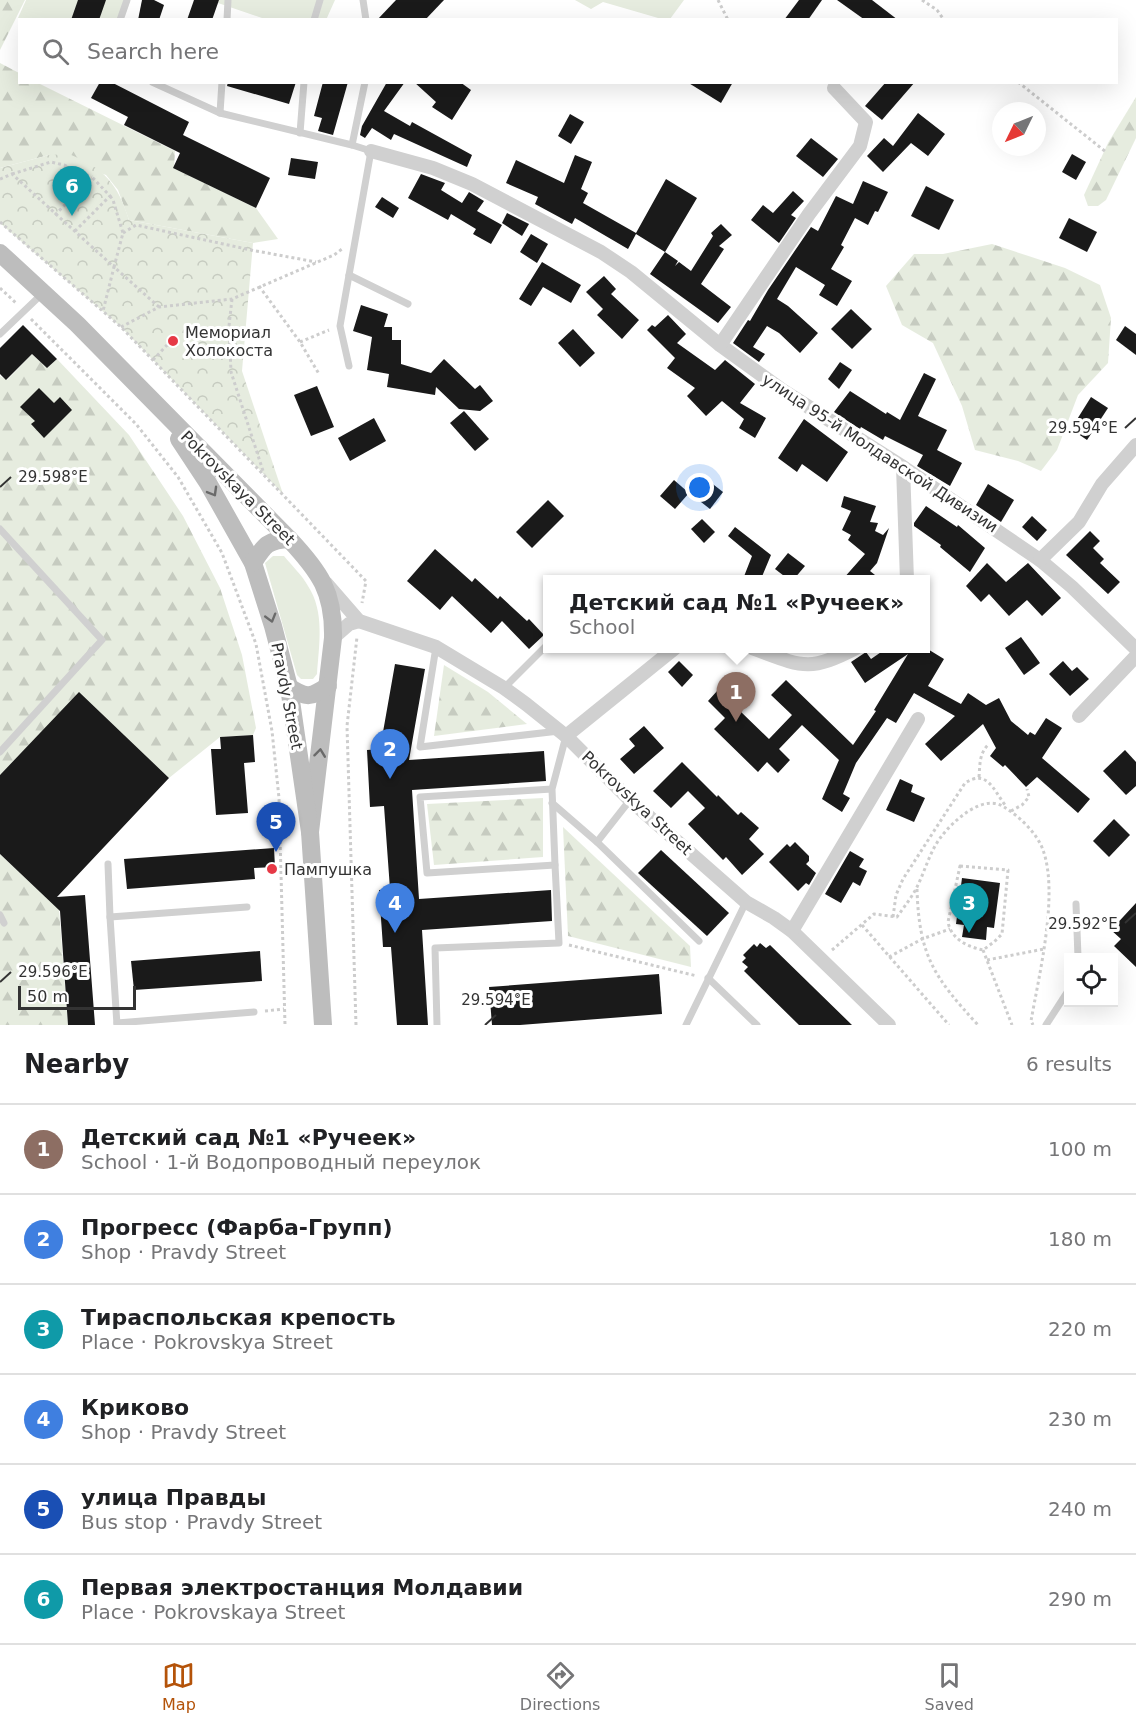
<!DOCTYPE html>
<html lang="en">
<head>
<meta charset="utf-8">
<style>
  :root { --surface:#fff; --page:#f2f2f2; --text:#202124; --muted:#757577; --line:#e0e0e0; --accent:#b45309 }
  body { margin:0; font-family:"DejaVu Sans",sans-serif; background:var(--page); color:var(--text) }
  .controls { position:absolute; right:18px; bottom:18px; display:grid; overflow:hidden; border-radius:0px; box-shadow:0 6px 24px #0002 }
  .controls button { width:54px; height:54px; display:grid; place-items:center; padding:0; border:0; border-bottom:2px solid var(--line); background:var(--surface); color:var(--text); font:30px sans-serif }
  .compass { position:absolute; left:992px; top:102px; width:54px; height:54px; border-radius:50%; background:var(--surface); box-shadow:0 6px 24px #0002; rotate:227deg }
  .scale { position:absolute; left:18px; bottom:15px; width:118px; box-sizing:border-box; padding-left:6px; border:3px solid #333; border-top:0; font-size:16px; line-height:21px; white-space:nowrap; color:#333; -webkit-text-stroke:4px #fff; paint-order:stroke }
  .you { position:absolute; left:700px; top:488px; width:21px; height:21px; margin:-15px; border:4px solid #fff; border-radius:50%; background:#1a73e8; box-shadow:0 0 0 9px #1a73e833 }
  .badge { display:grid; place-items:center; width:39px; height:39px; border-radius:50%; background:var(--accent); color:#fff; font-size:20px; font-weight:700 }
  .pin { position:absolute; translate:-50% -50px; filter:drop-shadow(0 2px 3px #0008) }
  .pin::after { content:''; position:absolute; top:32px; width:21px; height:18px; background:inherit; clip-path:polygon(0 0,100% 0,50% 100%) }
  .popup { position:absolute; left:543px; top:575px; width:387px; height:78px; box-sizing:border-box; display:grid; place-content:center; border-radius:0px; background:var(--surface); filter:drop-shadow(0 2px 4px #0005); font-size:20px; white-space:nowrap; color:var(--muted) }
  .popup b { font-size:22px; color:var(--text) }
  .popup::after { content:''; position:absolute; left:50%; top:100%; margin-left:-12px; border:12px solid transparent; border-top-color:var(--surface) }
  .list { margin:0; padding:0; list-style:none }
  h2 { display:flex; justify-content:space-between; align-items:center; height:78px; margin:0; padding:0 24px; font-size:26px }
  h2 small { font-size:20px; font-weight:400; color:var(--muted) }
  .list li { display:grid; grid-template-columns:39px 1fr auto; gap:18px; align-items:center; box-sizing:border-box; height:90px; padding:0 24px; border-top:2px solid var(--line) }
  .list b { display:block; font-size:22px; white-space:nowrap }
  .list p { margin:0; font-size:20px; white-space:nowrap; color:var(--muted) }
  .list em { font-size:20px; font-style:normal; color:var(--muted) }
  .icon { flex:none; width:33px; height:33px; fill:none; stroke:currentColor; stroke-width:2; stroke-linecap:round; stroke-linejoin:round }
  .map { position:relative; flex:none; width:1136px; height:1025px; overflow:hidden }
  .search { position:absolute; background:var(--surface); box-shadow:0 6px 24px #0002; left:18px; right:18px; top:18px; height:66px; display:flex; align-items:center; gap:15px; box-sizing:border-box; padding:0 21px; border-radius:0px; color:var(--muted); font-size:22px }
  .sheet { height:618px; background:var(--surface) }
  nav { display:flex; justify-content:space-around; align-items:center; box-sizing:border-box; height:84px; border-top:2px solid var(--line); background:var(--surface); font-size:16px; color:var(--muted) }
  nav a { display:grid; justify-items:center; gap:3px }
  nav .on { color:var(--accent) }
  .map>svg:first-child { display:block }
  .green { fill:#e6ecdf }
  .forest { fill:url(#forest-firs) }
  .park { fill:url(#park-crowns) }
  .building { fill:#1a1a1a }
  .lines { fill:none; stroke-linecap:round; stroke-linejoin:round }
  .path { stroke:#cdcdcd; stroke-width:3; stroke-dasharray:3 3; stroke-linecap:butt }
  .lane { stroke:#d0d0d0; stroke-width:7 }
  .street { stroke:#d0d0d0; stroke-width:14 }
  .secondary { stroke:#bdbdbd; stroke-width:18 }
  .oneway { stroke:#6a6a6a }
  .ticks { fill:none; stroke:#333; stroke-width:2 }
  .poi-dot { fill:#e63946; stroke:#fff; stroke-width:2 }
  .labels { text-anchor:middle; dominant-baseline:central; stroke-width:6; stroke-linejoin:round; paint-order:stroke }
  .poi-label { font-size:16px; fill:#333; stroke:#fff; text-anchor:start }
  .street-label { font-size:16px; fill:#333; stroke:#fff }
  .ticks-label { font-size:15px; text-anchor:middle; fill:#333; stroke:#fff; stroke-width:6; stroke-linejoin:round; paint-order:stroke }
</style>
</head>
<body>
<div class="map">
<svg width="1136" height="1025" viewBox="0 0 1136 1025">
  <defs>
    <pattern id="forest-firs" width="22" height="20" patternUnits="userSpaceOnUse" patternTransform="scale(1.5)"><rect width="22" height="20" fill="#e6ecdf"/><path d="M5 1l3.5 6h-7zM16 11l3.5 6h-7z" fill="#c6cbc0"/></pattern>
    <pattern id="park-crowns" width="20" height="18" patternUnits="userSpaceOnUse" patternTransform="scale(1.5)"><rect width="20" height="18" fill="#e6ecdf"/><path d="M2 6a3 3 0 1 1 6 0M12 15a3 3 0 1 1 6 0" fill="none" stroke="#c6cbc0"/></pattern>
  </defs>
  <rect width="100%" height="100%" fill="#fff"/>
  <g class="green">
    <path d="M26,0H127L120,19L22,20L18,18Z"/>
    <path d="M219,0H335L326,20L265,19L218,3Z"/>
    <path d="M575,0H684L670,19L665,20L603,2L591,9Z"/>
    <path d="M273,556H284C292,566 302,575 308,586C325,612 319,645 317,674L313,679H301L297,675L265,563Z"/>
  </g>
  <g class="forest">
    <path d="M0,0H25L0,50Z"/>
    <path d="M0,63L19,73L20,82L38,83L175,151L174,168L256,208L278,239L253,243L129,220L118,190L106,175L49,155L0,168Z"/>
    <path d="M1136,97V138L1106,200L1098,206H1088L1084,195L1108,143Z"/>
    <path d="M992,244L1065,268L1100,285L1111,318L1108,363L1078,395L1057,450L1041,471L1018,461L975,450L962,406L933,343L902,325L886,286L914,254H943Z"/>
    <path d="M32,354L47,368L57,359L129,435L183,516L220,588L242,655L256,728L253,735L220,737L169,778L79,693L0,775V376L7,380Z"/>
    <path d="M444,665L488,692L527,724L434,736Z"/>
    <path d="M543,798V857L434,865L427,804Z"/>
    <path d="M563,827L690,946L691,967L568,936Z"/>
    <path d="M0,854L51,902L58,897L68,1025H0Z"/>
  </g>
  <path class="park" d="M69,154C104,168 118,184 129,220L253,243L242,371L283,494L121,327L0,223V168L49,155Z"/>
  <g class="building">
    <path d="M78,0H106L99,20H71Z"/>
    <path d="M142,0H154L164,5L159,20H138Z"/>
    <path d="M194,0H219L212,20H187Z"/>
    <path d="M396,0H444L425,20H377Z"/>
    <path d="M799,0H822L808,20H784Z"/>
    <path d="M837,0H872L898,20H865Z"/>
    <path d="M100,82H111L189,122L183,135L270,178L256,208L173,168L180,153L124,125L128,117L91,98Z"/>
    <path d="M228,82H296L289,104L227,86Z"/>
    <path d="M323,82H348L333,135L318,131L322,118L314,116Z"/>
    <path d="M387,82H405L384,111L410,126L412,122L472,155L467,167L394,134L391,140L372,128L365,138L360,135L362,126Z"/>
    <path d="M414,82H460L471,90L452,120L432,107L436,102Z"/>
    <path d="M687,82H733L721,103Z"/>
    <path d="M886,82H915L882,120L865,106Z"/>
    <path d="M918,113L945,134L928,156L911,143L883,172L867,156L884,138L893,146Z"/>
    <path d="M570,114L584,122L571,144L558,136Z"/>
    <path d="M811,138L838,159L823,177L796,156Z"/>
    <path d="M1072,154L1086,162L1076,180L1062,172Z"/>
    <path d="M575,155L592,162L581,189L588,193L583,203L636,233L666,179L697,198L665,252L636,234L628,249L575,218L572,224L535,204L538,197L506,183L516,160L564,183Z"/>
    <path d="M291,158L318,162L315,179L288,175Z"/>
    <path d="M421,174L445,183L441,190L462,203L469,192L484,201L477,211L502,225L491,244L473,234L476,229L451,214L448,220L408,198Z"/>
    <path d="M863,181L888,192L878,212L875,211L868,225L855,218L841,245L844,247L831,269L852,281L837,306L819,295L825,285L796,267L777,299L788,306L818,333L800,353L779,333L767,326L753,347L765,354L759,362L733,343L748,320L750,321L768,290L811,227L818,231L836,196L853,204Z"/>
    <path d="M926,186L954,200L939,230L911,216Z"/>
    <path d="M793,191L804,201L791,215L796,218L779,243L751,220L763,205L773,213Z"/>
    <path d="M382,197L399,208L393,218L375,207Z"/>
    <path d="M507,213L529,224L522,236L502,223Z"/>
    <path d="M1069,218L1097,232L1087,252L1059,238Z"/>
    <path d="M721,224L732,235L719,246L724,249L701,284L731,307L718,323L650,274L665,252L678,261L675,266L679,262L691,271L713,236L711,233Z"/>
    <path d="M531,234L548,244L537,263L520,252Z"/>
    <path d="M542,262L581,285L571,303L543,287L531,306L519,299Z"/>
    <path d="M604,276L616,289L611,294L639,320L622,339L597,315L603,309L586,292Z"/>
    <path d="M361,305L388,314L384,327H392V340H401V364L431,373L444,359L475,389L480,385L493,401L480,411L459,409L436,387L435,395L387,387L389,374L367,370L372,337L353,331Z"/>
    <path d="M851,309L872,329L852,349L831,329Z"/>
    <path d="M668,315L686,334L677,343L715,370L725,360L755,384L740,403L766,418L755,438L739,428L744,419L722,401L706,416L687,396L695,388L667,368L675,358L647,330L652,325L655,327Z"/>
    <path d="M23,325L57,359L47,368L32,354L6,380L0,374V348Z"/>
    <path d="M1125,326L1136,334V355L1116,340Z"/>
    <path d="M573,329L595,353L580,367L558,343Z"/>
    <path d="M840,362L852,370L839,389L828,379Z"/>
    <path d="M924,373L936,379L918,416L947,430L937,450L962,463L950,486L917,466L923,455L885,436L883,440L861,427L860,429L834,412L850,391L886,414L887,412L900,420Z"/>
    <path d="M317,386L334,427L311,436L294,395Z"/>
    <path d="M39,388L54,403L60,397L72,410L44,438L31,424L35,421L20,407Z"/>
    <path d="M1091,397L1108,408L1087,440L1071,429Z"/>
    <path d="M464,411L489,439L475,451L450,423Z"/>
    <path d="M374,418L386,441L350,461L338,438Z"/>
    <path d="M804,419L848,452L827,482L802,464L797,472L778,458Z"/>
    <path d="M705,478L723,492L710,509L692,495Z"/>
    <path d="M674,480L689,493L675,509L660,496Z"/>
    <path d="M988,484L1014,500L1001,522L976,505Z"/>
    <path d="M844,496L876,506L870,522L878,523L875,531L883,535L889,528L877,563L870,571L880,579H843L865,554L848,540L851,535L842,530L851,511L841,507Z"/>
    <path d="M548,500L564,516L532,548L516,532Z"/>
    <path d="M926,506L957,527L958,525L985,548L970,572L940,547L941,545L914,526V523Z"/>
    <path d="M1032,516L1047,530L1037,541L1022,527Z"/>
    <path d="M702,519L715,532L704,543L691,529Z"/>
    <path d="M735,527L771,555L761,579H743L752,556L728,536Z"/>
    <path d="M1090,531L1100,541L1093,548L1104,559L1100,563L1120,582L1108,594L1066,555Z"/>
    <path d="M435,549L472,582L475,578L498,599L500,596L527,621L529,619L544,635L529,649L502,621L491,633L452,596L440,610L407,581Z"/>
    <path d="M788,553L805,566L794,579H788L775,569Z"/>
    <path d="M987,563L1006,582L1028,563L1061,598L1042,616L1027,600L1009,616L989,594L981,602L966,586Z"/>
    <path d="M1021,637L1040,663L1024,675L1005,648Z"/>
    <path d="M887,648H926L944,659L928,686L961,704L968,693L986,705L999,698L1011,721L1028,735L1030,732L1035,735L1046,718L1062,728L1042,758L1090,799L1078,813L1037,777L1026,787L1005,765L1003,767L990,756L996,748L983,724L941,761L925,744L955,716L914,693L896,723L887,718L856,763L843,794L850,798L842,812L822,799L839,760L802,725L779,749L790,760L778,773L767,762L758,772L714,729L725,718L708,701L718,690L729,701L743,687L753,696L740,711L769,739L792,715L771,695L786,680L853,745L876,711L874,710L908,654L865,683L851,662L866,652L871,659Z"/>
    <path d="M679,661L693,675L682,687L668,672Z"/>
    <path d="M1063,661L1072,671L1077,667L1089,679L1070,696L1049,674Z"/>
    <path d="M395,664L425,669L409,760L544,751L546,781L412,790L419,899L551,890L552,921L422,930L428,1025H397L391,947H383L379,890L390,889L384,806L370,807L367,750L380,749Z"/>
    <path d="M79,692L169,778L57,897L85,895L95,1025H68L60,911L0,854V775Z"/>
    <path d="M644,726L664,748L634,774L620,759L635,746L629,739Z"/>
    <path d="M253,735L255,762L244,763L248,813L216,815L211,749H221L220,737Z"/>
    <path d="M1125,750L1136,762V786L1126,795L1103,771Z"/>
    <path d="M682,762L717,797L718,795L738,815L741,812L759,828L749,839L764,854L742,875L726,857L723,860L688,824L705,808L688,791L671,808L653,791Z"/>
    <path d="M900,779L913,785L911,792L925,798L914,822L886,810Z"/>
    <path d="M1114,819L1130,835L1109,857L1093,841Z"/>
    <path d="M795,842L809,856V861L806,864L816,873L809,885L806,883L798,891L769,862L787,844L790,847Z"/>
    <path d="M274,848L275,867L254,868L255,879L127,889L124,859Z"/>
    <path d="M661,850L729,913L707,936L638,873Z"/>
    <path d="M850,851L864,859L859,867L867,871L860,886L853,882L841,903L825,894Z"/>
    <path d="M962,878L1000,883L994,928L987,927L986,940L962,937L964,925L956,924Z"/>
    <path d="M1136,903V967L1114,946L1121,939L1111,930Z"/>
    <path d="M760,943L766,948L770,945L852,1025H799L744,971L748,967L742,962L746,958L743,955L754,944L757,947Z"/>
    <path d="M260,951L262,981L134,990L131,961Z"/>
    <path d="M659,974L662,1014L520,1025H492L489,987Z"/>
  </g>
  <g class="lines">
    <g class="path">
      <path d="M718,0L728,20"/>
      <path d="M922,0L937,10L944,20"/>
      <path d="M1018,82L1106,152"/>
      <path d="M12,174L51,162L64,165L92,177"/>
      <path d="M0,179L12,174L114,267L103,311"/>
      <path d="M110,196L113,200L123,233L114,267L159,307"/>
      <path d="M55,215L92,177L110,196L74,232"/>
      <path d="M0,222L121,327L366,581L362,603"/>
      <path d="M123,233L136,225L251,250L316,262"/>
      <path d="M259,286L300,342L319,374"/>
      <path d="M0,288L16,303"/>
      <path d="M232,299L229,326L231,372L264,474"/>
      <path d="M31,319L136,424L178,477L222,553L256,644L272,731L279,798L285,1025"/>
      <path d="M121,327L159,307L232,299L334,255L342,249"/>
      <path d="M300,342L329,330"/>
      <path d="M153,360L167,345"/>
      <path d="M979,777C980,765 979,753 989,744"/>
      <path d="M1011,811L1022,805L1029,797L1027,789"/>
      <path d="M960,866L1008,870L1002,934L994,942L983,950C968,947 951,939 948,922Z"/>
      <path d="M917,889C919,956 934,977 978,1025"/>
      <path d="M893,917L896,895L903,879L965,783C987,769 993,789 1005,805"/>
      <path d="M862,925L949,1025"/>
      <path d="M569,945L697,976"/>
      <path d="M832,950L874,914L897,917C904,907 912,897 917,887C925,871 930,851 941,837C953,821 983,793 1004,807C1019,816 1037,833 1043,850C1059,894 1039,975 1031,1021L1033,1025"/>
      <path d="M983,950L1012,1025"/>
      <path d="M889,957L922,939L950,929"/>
      <path d="M987,960L1044,949"/>
      <path d="M265,1011L284,1009"/>
      <path d="M356,1025L347,726L357,637"/>
    </g>
    <g class="lane">
      <path d="M363,0L366,20"/>
      <path d="M120,20L127,0"/>
      <path d="M227,20L228,0"/>
      <path d="M314,20L320,0"/>
      <path d="M152,82L220,113L352,145"/>
      <path d="M220,113L222,82"/>
      <path d="M300,133L304,82"/>
      <path d="M349,275L408,304"/>
      <path d="M0,334L43,293"/>
      <path d="M349,366L340,326L371,151L352,145L365,82"/>
      <path d="M0,529L102,640L0,752"/>
      <path d="M436,647L420,747L559,731"/>
      <path d="M504,688L546,646"/>
      <path d="M552,789L420,797L427,873L555,865L552,789L566,736"/>
      <path d="M630,800L597,842L699,941"/>
      <path d="M552,803L597,842"/>
      <path d="M108,864L110,917"/>
      <path d="M1076,904L1078,957"/>
      <path d="M0,915L4,923"/>
      <path d="M708,978L757,1025"/>
      <path d="M117,1023L254,1012"/>
      <path d="M117,1025L110,917L247,907"/>
      <path d="M437,1025L435,948L559,943L555,865"/>
      <path d="M686,1025L746,902"/>
      <path d="M1046,1025L1068,991"/>
    </g>
    <g class="street">
      <path d="M371,151L433,168L472,184L601,252L631,272L720,345L782,390L903,467L1040,560L1072,587L1136,649"/>
      <path d="M720,345L809,214L860,146L866,122L834,88"/>
      <path d="M903,467L907,580"/>
      <path d="M1040,560L1079,522L1102,484L1136,445"/>
      <path d="M326,583L359,621L436,647L504,688L526,704L566,736L630,800L746,902L774,918L792,931L889,1025"/>
      <path d="M333,638L349,624L359,621"/>
      <path d="M752,648C801,666 808,673 856,648"/>
      <path d="M1079,716L1136,656"/>
      <path d="M566,736L675,648"/>
      <path d="M792,931L918,719"/>
    </g>
    <g class="secondary">
      <path d="M0,253L77,324L289,539C320,572 334,592 333,638L310,832"/>
      <path d="M179,439L208,483L253,563L273,626L289,687L310,832L323,1025"/>
      <path d="M253,563C264,546 267,540 289,539"/>
      <path d="M289,687C307,699 311,697 328,686"/>
    </g>
  </g>
  <defs><path id="oneway-chevron" d="M-2-3.5L2.5 0L-2 3.5" fill="none" stroke-width="1.6" stroke-linecap="round" stroke-linejoin="round" transform="scale(1.5)"/></defs>
  <g class="oneway">
    <use href="#oneway-chevron" transform="translate(213 492) rotate(60)"/>
    <use href="#oneway-chevron" transform="translate(271 618) rotate(74)"/>
    <use href="#oneway-chevron" transform="translate(320 753) rotate(-83)"/>
  </g>
  <path class="ticks" d="M1125,428L1136,418M0,487L11,477M1125,923L1136,913M0,982L11,972M485,1025L496,1015"/>
  <g class="poi-dot">
    <circle cx="173" cy="341" r="6"/>
    <circle cx="272" cy="869" r="6"/>
  </g>
  <g class="labels">
    <g class="poi-label">
      <text x="185" y="332">Мемориал<tspan x="185" dy="18">Холокоста</tspan></text>
      <text x="284" y="869">Пампушка</text>
    </g>
    <g class="street-label">
      <text transform="translate(880 453) rotate(33)">улица 95-й Молдавской Дивизии</text>
      <text transform="translate(238 488) rotate(45)">Pokrovskaya Street</text>
      <text transform="translate(287 696) rotate(79)">Pravdy Street</text>
      <text transform="translate(637 803) rotate(43)">Pokrovskya Street</text>
    </g>
  </g>
  <g class="ticks-label">
    <text x="1083" y="433">29.594°E</text>
    <text x="53" y="482">29.598°E</text>
    <text x="1083" y="929">29.592°E</text>
    <text x="53" y="977">29.596°E</text>
    <text x="496" y="1005">29.594°E</text>
  </g>
</svg>
<div class="controls">
<button><svg class="icon" aria-label="locate" viewBox="0 0 24 24"><circle cx="12" cy="12" r="6"/><path d="M12 2v4M12 18v4M2 12h4M18 12h4"/></svg></button>
</div>
<svg class="compass" viewBox="-18 -18 36 36"><path d="M0-13l5 13h-10z" fill="#e53935"/><path d="M0 13l5-13h-10z" fill="#757577"/></svg>
<div class="scale">50 m</div>
<div class="you"></div>
<div class="pin badge" style="left:736px;top:722px;background:#8d6e63">1</div>
<div class="popup"><b>Детский сад №1 «Ручеек»</b>School</div>
<div class="pin badge" style="left:390px;top:779px;background:#3f7fe0">2</div>
<div class="pin badge" style="left:969px;top:933px;background:#0f9aa8">3</div>
<div class="pin badge" style="left:395px;top:933px;background:#3f7fe0">4</div>
<div class="pin badge" style="left:276px;top:852px;background:#1a4fb4">5</div>
<div class="pin badge" style="left:72px;top:216px;background:#0f9aa8">6</div>
<div class="search"><svg class="icon" aria-label="search" viewBox="0 0 24 24"><circle cx="10" cy="10" r="6"/><path d="M15 15l6 6"/></svg>Search here</div>
</div>
<section class="sheet">
<h2>Nearby<small>6 results</small></h2>
<ul class="list">
<li><span class="badge" style="background:#8d6e63">1</span><div><b>Детский сад №1 «Ручеек»</b><p>School · 1-й Водопроводный переулок</p></div><em>100 m</em></li>
<li><span class="badge" style="background:#3f7fe0">2</span><div><b>Прогресс (Фарба-Групп)</b><p>Shop · Pravdy Street</p></div><em>180 m</em></li>
<li><span class="badge" style="background:#0f9aa8">3</span><div><b>Тираспольская крепость</b><p>Place · Pokrovskya Street</p></div><em>220 m</em></li>
<li><span class="badge" style="background:#3f7fe0">4</span><div><b>Криково</b><p>Shop · Pravdy Street</p></div><em>230 m</em></li>
<li><span class="badge" style="background:#1a4fb4">5</span><div><b>улица Правды</b><p>Bus stop · Pravdy Street</p></div><em>240 m</em></li>
<li><span class="badge" style="background:#0f9aa8">6</span><div><b>Первая электростанция Молдавии</b><p>Place · Pokrovskaya Street</p></div><em>290 m</em></li>
</ul>
</section>
<nav>
<a class="on"><svg class="icon" aria-label="map" viewBox="0 0 24 24"><path d="M3 6l6-2 6 2 6-2v14l-6 2-6-2-6 2zM9 4v14M15 6v14"/></svg>Map</a>
<a><svg class="icon" aria-label="directions" viewBox="0 0 24 24"><path d="M12 3l9 9-9 9-9-9zM9 14v-3h6M13 9l2 2-2 2"/></svg>Directions</a>
<a><svg class="icon" aria-label="saved" viewBox="0 0 24 24"><path d="M7 4h10v16l-5-4-5 4z"/></svg>Saved</a>
</nav>
</body>
</html>
